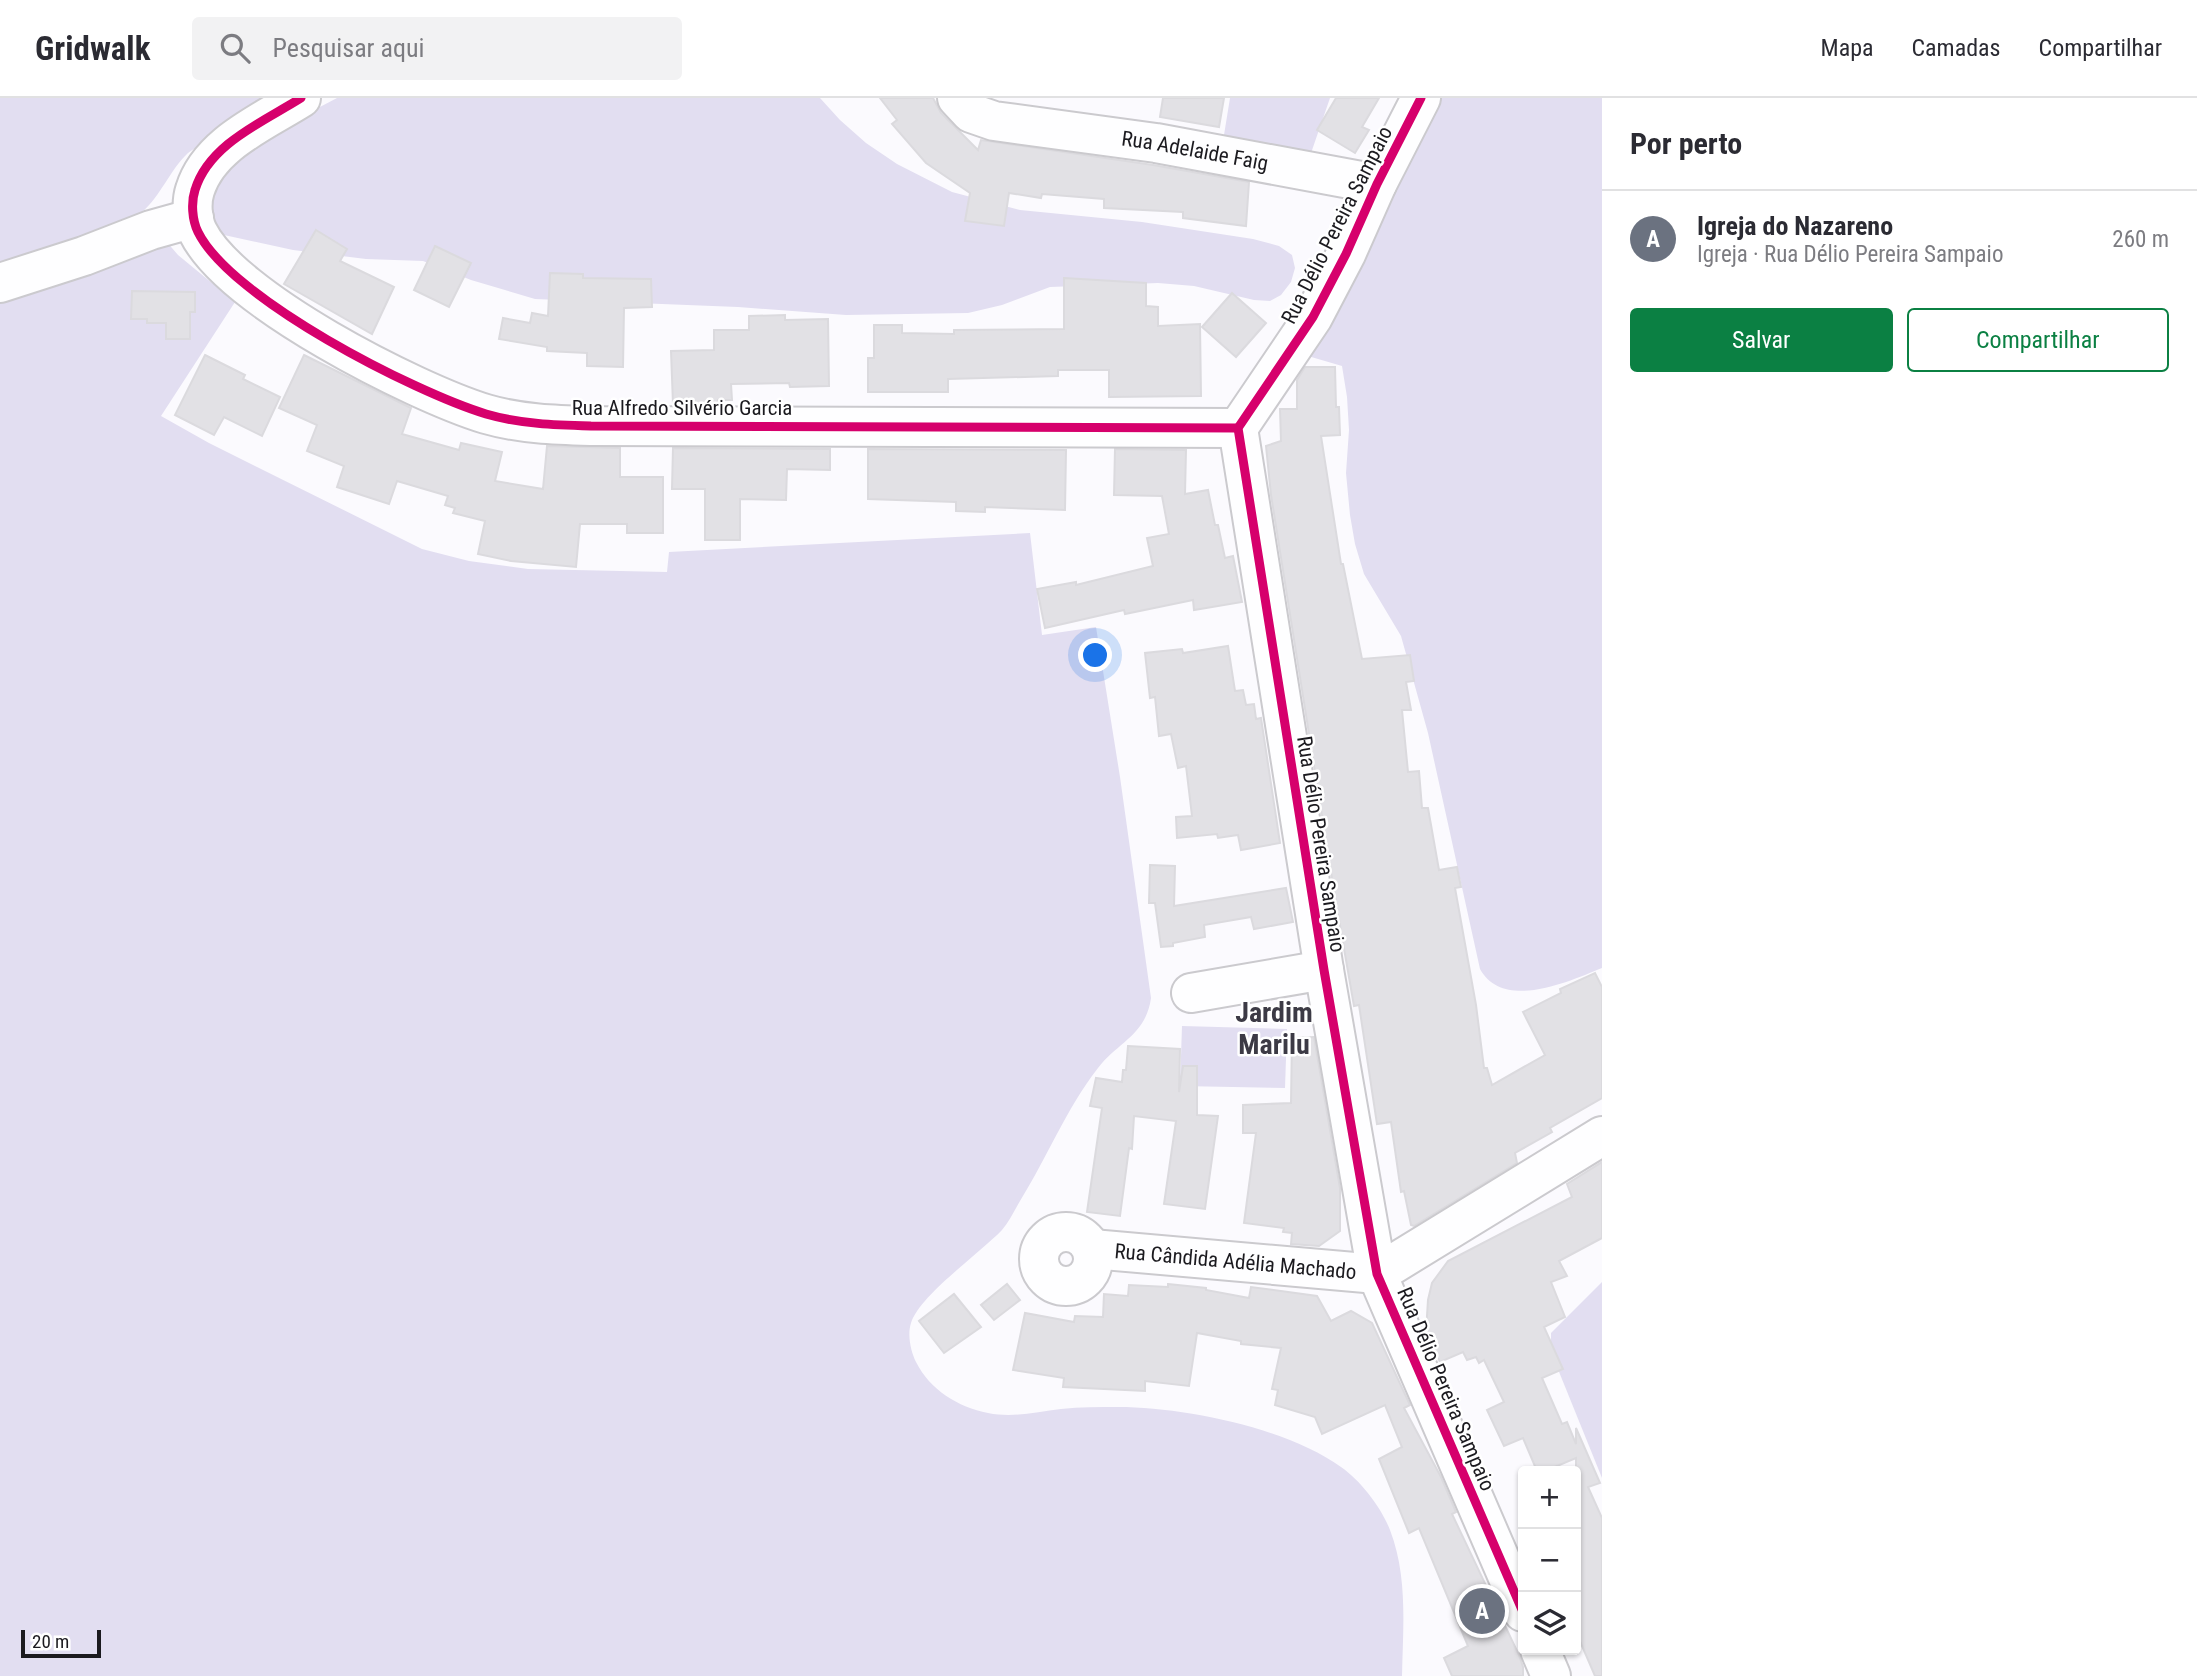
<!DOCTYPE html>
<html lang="pt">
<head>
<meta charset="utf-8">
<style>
  :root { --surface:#fff; --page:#f2f2f3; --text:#2b2b33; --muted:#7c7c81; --line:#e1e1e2; --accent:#0b8043 }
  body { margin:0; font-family:"Roboto Condensed",sans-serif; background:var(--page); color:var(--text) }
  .controls { position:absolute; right:21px; bottom:21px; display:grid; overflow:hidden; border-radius:7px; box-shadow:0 2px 5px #0004 }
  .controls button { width:63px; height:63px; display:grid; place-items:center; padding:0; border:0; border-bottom:2px solid var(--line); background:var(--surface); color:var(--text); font:35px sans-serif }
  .scale { position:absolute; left:21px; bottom:18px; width:80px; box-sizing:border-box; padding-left:7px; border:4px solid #1b1a1f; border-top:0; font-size:19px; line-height:24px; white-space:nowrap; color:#1b1a1f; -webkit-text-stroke:5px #fff; paint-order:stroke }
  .you { position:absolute; left:1096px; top:558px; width:24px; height:24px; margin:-18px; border:5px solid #fff; border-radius:50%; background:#1a73e8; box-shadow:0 0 0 10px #1a73e833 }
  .badge { display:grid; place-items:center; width:46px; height:46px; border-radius:50%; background:var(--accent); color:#fff; font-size:23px; font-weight:700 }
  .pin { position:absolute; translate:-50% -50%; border:4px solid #fff; box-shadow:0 2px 7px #0006 }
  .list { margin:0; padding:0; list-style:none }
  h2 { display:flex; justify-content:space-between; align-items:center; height:91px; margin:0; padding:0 28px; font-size:30px }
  h2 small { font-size:23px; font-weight:400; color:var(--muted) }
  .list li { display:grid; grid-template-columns:46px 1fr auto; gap:21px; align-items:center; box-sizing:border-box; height:98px; padding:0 28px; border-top:2px solid var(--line) }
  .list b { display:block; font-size:26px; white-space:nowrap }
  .list p { margin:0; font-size:23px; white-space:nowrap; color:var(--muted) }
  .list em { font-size:23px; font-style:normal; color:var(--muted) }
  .actions { display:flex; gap:14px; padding:21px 28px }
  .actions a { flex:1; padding:16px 0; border:2px solid var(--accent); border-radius:7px; text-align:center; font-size:24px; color:var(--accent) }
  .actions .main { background:var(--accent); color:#fff }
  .icon { flex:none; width:38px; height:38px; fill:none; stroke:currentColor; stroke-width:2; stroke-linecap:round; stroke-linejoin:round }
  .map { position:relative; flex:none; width:1602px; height:1578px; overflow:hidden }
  header { display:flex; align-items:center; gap:42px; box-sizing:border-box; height:98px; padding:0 35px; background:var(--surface); border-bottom:2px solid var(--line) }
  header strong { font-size:33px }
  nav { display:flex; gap:38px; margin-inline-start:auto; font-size:24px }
  .search { width:490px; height:63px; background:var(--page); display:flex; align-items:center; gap:18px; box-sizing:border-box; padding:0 24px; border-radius:7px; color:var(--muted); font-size:26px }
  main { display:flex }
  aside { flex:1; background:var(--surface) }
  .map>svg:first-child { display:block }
  .green { fill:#e2def1 }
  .building { fill:#e2e1e5; stroke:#dbdade; stroke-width:2 }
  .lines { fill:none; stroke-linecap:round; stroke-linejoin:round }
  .minor-casing { stroke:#cbcace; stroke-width:42 }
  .minor { stroke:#fefeff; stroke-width:38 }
  .cycleway-casing { stroke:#fff; stroke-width:13 }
  .cycleway { stroke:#d6006c; stroke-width:9 }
  .labels { text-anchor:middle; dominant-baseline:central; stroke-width:5; stroke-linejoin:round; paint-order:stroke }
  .street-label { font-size:21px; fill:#1b1a1f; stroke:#fff }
  .district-label { font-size:28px; font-weight:bold; fill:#3c3a45; stroke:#fff }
</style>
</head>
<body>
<header>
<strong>Gridwalk</strong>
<div class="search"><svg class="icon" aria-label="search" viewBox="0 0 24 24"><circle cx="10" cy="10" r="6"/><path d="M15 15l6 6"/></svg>Pesquisar aqui</div>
<nav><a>Mapa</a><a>Camadas</a><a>Compartilhar</a></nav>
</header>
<main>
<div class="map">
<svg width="1602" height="1578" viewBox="0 0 1602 1578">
  <rect width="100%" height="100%" fill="#fbfafe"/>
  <g class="green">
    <path d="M0,0H266L188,55C169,73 161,98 141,115L74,142L0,164Z"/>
    <path d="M337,0H820L840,22L866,45L897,66L952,94L1020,112L1142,124L1253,141L1279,148L1292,157L1295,170L1291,184L1281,197L1270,203L1254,202L1194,188L1158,185L1050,189L1002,207L968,215L846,217L738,209L535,201L471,182L423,163L366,161L293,152L224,137L215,128L211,116V101L224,70L299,20Z"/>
    <path d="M1230,0H1330L1310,58L1224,37Z"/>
    <path d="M1436,0H1602V870C1568,884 1503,913 1480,871L1428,635L1401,538L1364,476L1355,446L1350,417L1346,375L1349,332L1347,299L1342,268L1301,256Z"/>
    <path d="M160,136L178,157L235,204L161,318L209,345L422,451L469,463L528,471L667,474L669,454L1030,435L1042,537L1096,529L1120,679L1151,900C1146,937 1118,944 1098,970C1066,1011 1047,1060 1020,1103C1014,1113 1009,1124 1002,1132C979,1156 920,1197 911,1225C907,1237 911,1254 916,1264C930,1292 958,1309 988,1315C1013,1320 1036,1314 1061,1311C1080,1309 1099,1309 1118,1309C1184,1309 1287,1330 1341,1369C1361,1383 1381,1409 1390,1432C1408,1479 1403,1529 1402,1578H0V199Z"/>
    <path d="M1182,928L1287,931L1285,990L1180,988Z"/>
    <path d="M1602,1184V1380L1551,1254V1235Z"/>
  </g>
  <g class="building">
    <path d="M880,0H933L941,15L978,52L981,42L1153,67L1249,84L1246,128L1183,120V114L1104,110V101L1042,96L1041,100L1009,95L1004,128L965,123L970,95L926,65L892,26L897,22Z"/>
    <path d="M1163,0H1224L1219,29L1160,19Z"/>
    <path d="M1336,0H1379L1362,29L1369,32L1355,55L1317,32Z"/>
    <path d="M316,132L347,151L340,163L394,189L372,236L284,186Z"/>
    <path d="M435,148L471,165L449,209L414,192Z"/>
    <path d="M550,175L583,176V180L651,181L652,209L624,210L623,269L587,268V255L547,253V249L499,241L503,220L530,225L532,215L548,218Z"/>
    <path d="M1064,180L1146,185V208L1158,209V228L1200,226L1201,298L1109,299V272H1058V278L948,281V294H868V260H874V227H902V235L954,236V232L1064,231Z"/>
    <path d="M132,193L195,194V214H190V241H166V225H147V221H131Z"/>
    <path d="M1232,195L1266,225L1236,259L1202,229Z"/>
    <path d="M785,217V222L828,221L829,288L790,289L789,285L731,286L732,302H718V307L673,306L671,253L714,252V232H749V218Z"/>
    <path d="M205,257L245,277L243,281L280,299L262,338L224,319L214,337L175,317Z"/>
    <path d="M304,257L411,310L402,336L459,352L461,345L502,354L495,383L543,391L547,348L620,350V379H663V435H627V426H580L576,469L511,463L478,456L485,423L453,415L455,410L445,407L448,398L397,383L389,406L337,389L344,368L307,353L317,327L279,310Z"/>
    <path d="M1305,269H1335L1336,309H1339L1340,337L1321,338L1341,466H1343L1362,561L1410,557L1414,583L1406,584L1411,612H1402L1408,674L1419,673L1422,710H1428L1439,772L1457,769L1461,789L1455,790L1476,907L1484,970H1487L1492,987L1545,957L1523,914L1561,895L1560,891L1595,875L1602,889V1000L1550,1030L1552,1034L1515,1055L1517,1065L1414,1128L1411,1127L1404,1093L1401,1094L1391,1024L1377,1026L1359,907L1354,908L1334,793L1271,397L1266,348L1281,343L1280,311H1297V282Z"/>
    <path d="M673,350L830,351V372L787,371L786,402L740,401V442H705V391H672Z"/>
    <path d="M868,351L1066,352L1065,412L985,409V414L956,413V404L868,401Z"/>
    <path d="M1115,351L1186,352L1185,396L1208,392L1215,427H1218L1225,460L1233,458L1242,504L1194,512L1193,502L1125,516L1124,512L1045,530L1037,491L1076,484V487L1153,468L1147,440L1169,436L1162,398L1114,397Z"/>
    <path d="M1228,548L1235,593L1243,592L1246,607L1254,606L1256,621L1261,620L1280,745L1241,752L1238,737L1218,740L1217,736L1177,740L1176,719L1192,718L1186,668L1178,670L1171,636L1159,638L1155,599L1150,600L1145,555L1182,551L1183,555Z"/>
    <path d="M1150,767L1175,768L1174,808L1286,790L1293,824L1254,831L1251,819L1204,827L1205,839L1173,845V848L1161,849L1155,805H1149Z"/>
    <path d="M1314,939L1340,1090V1133L1319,1148L1291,1146L1292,1135L1283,1134L1284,1130L1244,1125L1256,1035H1243V1007L1291,1005L1292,940Z"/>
    <path d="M1128,948L1180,951L1179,994L1183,968H1197V1017L1218,1018L1205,1111L1164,1106L1176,1023L1134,1018L1132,1051L1129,1050L1120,1118L1087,1114L1102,1010L1090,1008L1096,980L1122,984L1123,972H1126Z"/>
    <path d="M1602,1064V1140L1559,1163L1567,1178L1551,1184L1565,1219L1544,1229L1563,1271L1542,1280L1562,1326L1567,1324L1576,1346V1330L1600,1385L1588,1389L1602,1420V1578H1595L1576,1534V1360L1545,1373H1537L1523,1340L1504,1348L1487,1312L1504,1304L1484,1262L1479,1265L1476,1259L1467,1262L1463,1254L1440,1264L1426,1234L1428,1202L1432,1185L1448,1163L1572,1099L1567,1086Z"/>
    <path d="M1007,1186L1020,1202L994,1222L981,1207Z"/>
    <path d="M1168,1186L1206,1190V1192L1249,1200L1251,1189L1317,1198L1331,1223L1351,1213L1372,1225L1410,1307L1404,1310L1441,1379L1456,1414L1452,1416L1519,1557L1523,1569V1578H1452L1444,1560L1468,1548L1419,1430L1409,1435L1379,1361L1402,1349L1385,1307L1322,1336L1315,1319L1275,1307L1278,1292L1272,1291L1281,1250L1241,1246V1243L1197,1235L1189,1288L1145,1283V1293L1063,1289L1064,1280L1013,1272L1025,1215L1074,1224L1075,1218L1103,1219L1104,1196L1128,1198L1129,1187L1168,1189Z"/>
    <path d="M954,1196L981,1229L944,1255L919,1223Z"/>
  </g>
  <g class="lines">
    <g class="minor-casing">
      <g id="minor">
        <path d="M301,0C263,24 209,46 195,92C191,104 192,122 198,134C231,201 414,294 486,316C520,326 556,327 591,328L1238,330"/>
        <path id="s1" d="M957,0L971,15L994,23L1156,45L1377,86"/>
        <path d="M1421,0L1377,86L1346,156L1313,219L1238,330L1324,872L1377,1176L1523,1514"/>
        <path d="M0,185L84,158L151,132L194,120"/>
        <path d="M1191,895L1324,872"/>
        <circle cx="1066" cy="1161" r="27"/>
        <path id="s2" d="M1092,1151L1377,1176"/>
        <path d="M1377,1176L1602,1038"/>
        <path d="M1540,1552L1551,1578"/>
      </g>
    </g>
    <use href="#minor" class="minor"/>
    <g class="cycleway-casing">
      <g id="cycleway">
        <path d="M301,0C263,24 209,46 195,92C191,104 192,122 198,134C231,201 414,294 486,316C520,326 556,327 591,328L1238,330"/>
        <path d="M1421,0L1377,86L1346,156L1313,219L1238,330L1324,872L1377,1176L1523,1514"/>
      </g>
    </g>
    <use href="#cycleway" class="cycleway"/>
  </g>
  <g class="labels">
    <g class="street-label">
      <text stroke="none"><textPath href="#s1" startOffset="248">Rua Adelaide Faig</textPath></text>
      <text transform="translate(1337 127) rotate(-63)">Rua Délio Pereira Sampaio</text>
      <text x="682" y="310">Rua Alfredo Silvério Garcia</text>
      <text transform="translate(1321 746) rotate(81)">Rua Délio Pereira Sampaio</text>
      <text stroke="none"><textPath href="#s2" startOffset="144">Rua Cândida Adélia Machado</textPath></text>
      <text transform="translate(1446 1291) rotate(67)">Rua Délio Pereira Sampaio</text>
    </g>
    <g class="district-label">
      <text x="1274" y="914">Jardim<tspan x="1274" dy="32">Marilu</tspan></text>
    </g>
  </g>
</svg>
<div class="controls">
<button>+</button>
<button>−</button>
<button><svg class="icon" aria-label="layers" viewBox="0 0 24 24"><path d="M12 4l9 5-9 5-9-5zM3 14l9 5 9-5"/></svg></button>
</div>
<div class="scale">20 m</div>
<div class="you"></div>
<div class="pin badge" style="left:1482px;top:1513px;background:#6b7280">A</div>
</div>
<aside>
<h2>Por perto<small></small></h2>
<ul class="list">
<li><span class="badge" style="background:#6b7280">A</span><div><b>Igreja do Nazareno</b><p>Igreja · Rua Délio Pereira Sampaio</p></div><em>260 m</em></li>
</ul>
<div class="actions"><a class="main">Salvar</a><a>Compartilhar</a></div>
</aside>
</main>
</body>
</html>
